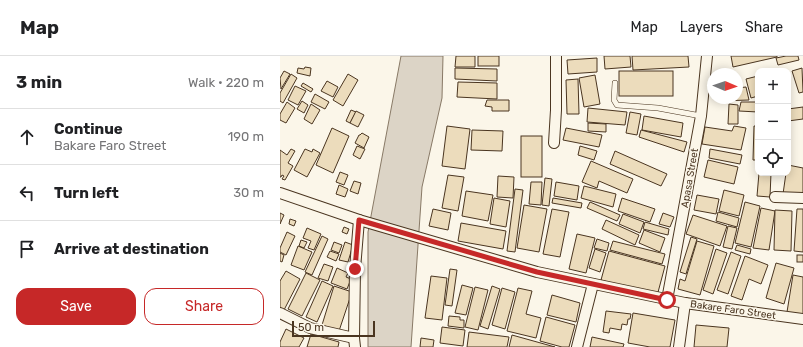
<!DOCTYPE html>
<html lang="en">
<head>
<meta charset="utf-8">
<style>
  :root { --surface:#fff; --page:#f2f2f2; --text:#202124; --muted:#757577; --line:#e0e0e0; --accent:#c62828 }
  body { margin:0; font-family:Rubik,sans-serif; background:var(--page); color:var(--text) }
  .controls { position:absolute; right:12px; top:12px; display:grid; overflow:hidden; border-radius:8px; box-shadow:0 2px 10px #0003 }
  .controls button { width:36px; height:36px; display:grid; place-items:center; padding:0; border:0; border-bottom:1px solid var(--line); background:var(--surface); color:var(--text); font:20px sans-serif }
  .compass { position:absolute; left:427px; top:12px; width:36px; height:36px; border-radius:50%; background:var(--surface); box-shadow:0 2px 10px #0003; rotate:92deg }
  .scale { position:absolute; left:12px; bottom:10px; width:83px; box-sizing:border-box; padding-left:4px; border:2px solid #4a3520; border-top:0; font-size:11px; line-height:14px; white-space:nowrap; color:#4a3520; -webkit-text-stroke:3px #fbf6e9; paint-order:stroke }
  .stop { position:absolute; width:12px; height:12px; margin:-9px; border:3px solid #c62828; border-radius:50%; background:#fff }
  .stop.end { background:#c62828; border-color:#fff; box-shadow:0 1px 4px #0008 }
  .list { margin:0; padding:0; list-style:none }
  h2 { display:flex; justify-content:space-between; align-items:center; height:52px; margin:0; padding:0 16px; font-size:17px }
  h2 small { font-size:13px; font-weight:400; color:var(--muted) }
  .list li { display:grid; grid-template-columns:26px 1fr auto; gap:12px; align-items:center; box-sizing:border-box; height:56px; padding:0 16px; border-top:1px solid var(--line) }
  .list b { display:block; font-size:15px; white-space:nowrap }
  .list p { margin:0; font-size:13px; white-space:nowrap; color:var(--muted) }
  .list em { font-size:13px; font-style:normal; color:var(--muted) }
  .actions { display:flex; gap:8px; padding:12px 16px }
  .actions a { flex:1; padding:9px 0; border:1px solid var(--accent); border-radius:12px; text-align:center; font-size:14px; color:var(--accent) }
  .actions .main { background:var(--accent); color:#fff }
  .icon { flex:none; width:22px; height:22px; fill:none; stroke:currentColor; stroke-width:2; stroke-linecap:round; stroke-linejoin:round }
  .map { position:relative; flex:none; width:523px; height:291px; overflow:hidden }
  header { display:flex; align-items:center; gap:24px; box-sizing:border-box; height:56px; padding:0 20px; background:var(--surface); border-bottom:1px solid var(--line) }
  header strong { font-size:19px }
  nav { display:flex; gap:22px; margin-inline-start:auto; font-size:14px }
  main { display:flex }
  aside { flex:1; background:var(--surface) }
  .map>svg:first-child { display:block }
  .water { fill:#dcd4c6; stroke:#887966 }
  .building { fill:#ecdcbc; stroke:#4a3520 }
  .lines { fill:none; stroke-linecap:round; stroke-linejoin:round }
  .lane-casing { stroke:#4a3520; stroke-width:6 }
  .street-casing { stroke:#4a3520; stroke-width:12 }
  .lane { stroke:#fbf6e9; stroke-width:5 }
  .street { stroke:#fbf6e9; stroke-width:10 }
  .route { stroke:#c62828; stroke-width:5 }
  .labels { text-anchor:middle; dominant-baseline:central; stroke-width:3; stroke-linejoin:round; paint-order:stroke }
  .street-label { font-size:10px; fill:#4a3520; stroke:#fbf6e9 }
</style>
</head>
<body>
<header>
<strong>Map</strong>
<nav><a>Map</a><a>Layers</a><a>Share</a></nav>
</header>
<main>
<aside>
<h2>3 min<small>Walk · 220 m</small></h2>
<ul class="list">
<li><svg class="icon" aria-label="ahead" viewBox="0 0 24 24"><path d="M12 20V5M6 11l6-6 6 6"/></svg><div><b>Continue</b><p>Bakare Faro Street</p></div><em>190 m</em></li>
<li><svg class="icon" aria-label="left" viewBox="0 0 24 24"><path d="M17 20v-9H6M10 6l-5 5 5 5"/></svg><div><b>Turn left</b></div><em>30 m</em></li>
<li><svg class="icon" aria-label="arrive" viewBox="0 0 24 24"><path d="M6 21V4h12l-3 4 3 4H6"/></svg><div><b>Arrive at destination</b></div></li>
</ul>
<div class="actions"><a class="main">Save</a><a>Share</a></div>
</aside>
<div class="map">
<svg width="523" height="291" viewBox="0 0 523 291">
  <rect width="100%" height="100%" fill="#fbf6e9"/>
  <path class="water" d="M121,0H163L162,42L142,131L131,291H88V176Z"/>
  <g class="building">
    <path d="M176,0H195V11H175Z"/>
    <rect x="198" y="0" width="21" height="10"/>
    <path d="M324,0H350L351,11L325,13Z"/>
    <path d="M352,0H408L409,11L353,14Z"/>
    <path d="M451,0H497V1L453,11Z"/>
    <path d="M506,0H518L519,4L498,9L496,2Z"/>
    <path d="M317,2V16L288,18L287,4Z"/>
    <path d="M25,11L31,12L30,20L17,17L18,12L24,13Z"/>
    <path d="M175,12L217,13V25L175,23Z"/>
    <path d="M522,12L523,36L519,37L512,15Z"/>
    <path d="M4,15L10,18L1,33L0,22Z"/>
    <rect x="339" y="15" width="54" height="25"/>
    <path d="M11,18L17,22L3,47L0,45V37Z"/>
    <path d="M68,18L78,24L63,50L53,44Z"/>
    <path d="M315,19L320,48L304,51L299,22Z"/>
    <path d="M478,20V40L471,42L466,23Z"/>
    <path d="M298,23L299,58H287L286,24Z"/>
    <path d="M47,25L58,31L53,41L41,35Z"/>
    <path d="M178,26L217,27V43L177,41Z"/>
    <path d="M23,27L33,33L31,36L21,30Z"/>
    <path d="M15,30L26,35L18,49L8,44Z"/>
    <path d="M466,31L469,44L438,45L437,42H457V32Z"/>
    <path d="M35,38L49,46L45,53L31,46Z"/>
    <path d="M207,44H229V55H212V51L205,50Z"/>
    <path d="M22,45L28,49L24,57L17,53Z"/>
    <path d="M7,46L15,52L6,67L0,64V58Z"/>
    <path d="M461,46H478V56L459,55Z"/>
    <path d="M31,48L40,54L32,68L24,63Z"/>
    <path d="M449,48L458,49V68H448Z"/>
    <path d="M523,51V63L508,65V53Z"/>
    <path d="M308,52L347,56L345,69L307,66Z"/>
    <path d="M71,54L76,56L70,67L66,65Z"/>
    <path d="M76,55L84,59L78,71L70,67Z"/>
    <path d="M350,56L361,58L357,79L346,77Z"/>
    <path d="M364,60L403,67L401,81L362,74Z"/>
    <path d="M308,67L326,68V76L308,75Z"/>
    <path d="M167,70L190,73L185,113L162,110Z"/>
    <path d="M454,70L466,72L461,94L422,88L425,71L452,75Z"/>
    <path d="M474,70H478V104H473Z"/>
    <path d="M52,72L69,80L53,117L36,109Z"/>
    <path d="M286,72L322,79L319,91L283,84Z"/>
    <path d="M192,74L223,75L222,95L191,94Z"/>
    <path d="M361,74L407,86L404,96L359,81Z"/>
    <path d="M82,77L89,81L84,92L75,87L79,79H80Z"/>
    <rect x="241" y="80" width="21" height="41"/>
    <path d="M77,90L85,93L80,103L73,99Z"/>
    <path d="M300,90L317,95L314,104L298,99Z"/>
    <path d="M11,93L15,95L8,107L13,110L5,124L2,123L4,120L2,119L1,121H0V94L7,99Z"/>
    <path d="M25,93L32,96L33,93L40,97L27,121L14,114Z"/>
    <path d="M430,93L462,99L460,108L429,102Z"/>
    <path d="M335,95L387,118L381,130L330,108Z"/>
    <path d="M428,104L458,111L454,128L424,121Z"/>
    <path d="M311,105L353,123L347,137L319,125L317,132L302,126Z"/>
    <path d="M508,109L523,112V141L503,138L506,117H508Z"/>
    <path d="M60,116L68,119L64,129L56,126Z"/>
    <path d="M479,117H491L490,141L477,140Z"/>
    <path d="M168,119L184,121L178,155L162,152Z"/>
    <path d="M218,120L234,121L233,142L217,141Z"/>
    <path d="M265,122L272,123L269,150L262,149Z"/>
    <path d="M74,125L81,127L78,138L70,135Z"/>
    <path d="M251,126H262L261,149L249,148Z"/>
    <path d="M276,126L299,130L297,144L274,140Z"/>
    <path d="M59,129L68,133L65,141L56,138Z"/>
    <path d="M304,130L336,138L333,151L301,142Z"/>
    <path d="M235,133L243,134L235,196L227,195Z"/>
    <path d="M444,134L464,139L459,160L439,155Z"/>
    <path d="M186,135L213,139L208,165L182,160Z"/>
    <path d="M417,139L439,143L436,158L414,154Z"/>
    <path d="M214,142L230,145L226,171L210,168Z"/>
    <path d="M273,142L302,147L301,152L272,147Z"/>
    <path d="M342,142L375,153L370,166L338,155Z"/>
    <path d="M310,146L340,159L337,165L307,152Z"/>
    <path d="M465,146L480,150L471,191L455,187Z"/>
    <path d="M244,149L267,153L259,196L237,192Z"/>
    <path d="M481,152L495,155L489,194L473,192Z"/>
    <path d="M153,153L171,157L168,174L149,170Z"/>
    <path d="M272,153L289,156L280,201L263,198Z"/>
    <path d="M517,153H523V196L514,195Z"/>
    <path d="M495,154L512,155L511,195L494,194Z"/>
    <path d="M438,156L459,162L457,171L436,165Z"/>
    <path d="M0,157L4,159L0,168Z"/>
    <path d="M383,157L394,161L390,171L379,168Z"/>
    <path d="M343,158L364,166L360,177L339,168Z"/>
    <path d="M413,159L447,170L440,190L406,178Z"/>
    <path d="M10,163L16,165L14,170L9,168Z"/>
    <path d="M326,164L359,179L355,189L322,173Z"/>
    <path d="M365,166L389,173L388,179L363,173Z"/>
    <path d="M181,167L226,175L223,193L178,185Z"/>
    <path d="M448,170L457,172L452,193L443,191Z"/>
    <path d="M64,171L69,173L67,178L62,176Z"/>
    <path d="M27,172L41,178L34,194L28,192L31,185L23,182Z"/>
    <path d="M364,174L385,182L380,196L359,187Z"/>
    <path d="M7,176L15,180L6,199L0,196V192Z"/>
    <path d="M297,178L315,182L306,217L289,213Z"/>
    <path d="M42,180L48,183L32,219L25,216Z"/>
    <path d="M411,181L417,183L406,218L400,216Z"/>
    <path d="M317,183L329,187L327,195L314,192Z"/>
    <path d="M21,184L27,186L24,192L19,190Z"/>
    <path d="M333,185L385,198L382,208L330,194Z"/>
    <path d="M417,185L434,190L420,239L398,233L400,223L405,225Z"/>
    <path d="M54,186L62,189L59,197L51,194Z"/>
    <path d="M65,186L73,189L68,206L59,204Z"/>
    <path d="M457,189L471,193L470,198L455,194Z"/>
    <path d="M18,190L32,196L24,214L11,209Z"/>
    <path d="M315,193L326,197L320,216L309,212Z"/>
    <path d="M436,193L447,197L433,238L423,234Z"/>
    <path d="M50,195L59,198L56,205L47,201Z"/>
    <path d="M329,195L385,210L377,240L321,224Z"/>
    <path d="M451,196L461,200L448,238L437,234Z"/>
    <path d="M0,197L4,199L2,206L0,205Z"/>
    <rect x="517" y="199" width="6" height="7"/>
    <path d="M465,200L488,209L481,228L469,223L462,244L451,240Z"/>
    <path d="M496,207L514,212L504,248L486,242Z"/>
    <path d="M44,208L53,211L48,225L38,222Z"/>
    <path d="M57,212L68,217L66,221L71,223L67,233L51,227Z"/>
    <path d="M170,213L177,214L172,250L165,249Z"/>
    <path d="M6,215L20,223L4,254L0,252V225Z"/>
    <path d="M26,217L40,224L22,260L8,253Z"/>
    <path d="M513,219L523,221V259L507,256Z"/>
    <path d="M151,220L167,222L162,264L145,262Z"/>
    <path d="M42,225L53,230L37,266L26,261Z"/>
    <path d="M182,229L193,232L186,259L175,257Z"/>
    <path d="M54,230L72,236L59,275L42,269Z"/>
    <path d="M212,230L220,233L208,273L200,270Z"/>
    <path d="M195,231L208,234L198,274L185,271Z"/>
    <path d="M222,232L235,236L225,273L212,269Z"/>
    <path d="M238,232L252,235L246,258L261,262L256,282L227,275Z"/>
    <path d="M272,239L300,247L296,266L267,259Z"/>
    <path d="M326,255L351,258L350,263H348L347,269L342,268L341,274L330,272L329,277L323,276Z"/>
    <path d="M353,257L395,264L390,291H370L348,287Z"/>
    <path d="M169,260L180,261V264H184V272L168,270Z"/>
    <path d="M266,261L295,269L289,291H282L260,285Z"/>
    <path d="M416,269L449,272L447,291H414Z"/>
    <path d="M162,271L185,274L183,290L160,287Z"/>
    <path d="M6,273L24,282L19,291H0V286Z"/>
    <path d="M189,276L229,281L227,291H187Z"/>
    <path d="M31,278L59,286L58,291H27Z"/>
    <path d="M232,279L275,291H229Z"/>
    <path d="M312,281L344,288L343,291H310Z"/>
    <path d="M141,282L154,284L153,291H140Z"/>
  </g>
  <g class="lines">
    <g class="lane-casing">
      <path id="lane" d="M335,27L334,44L337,49L378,52L421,60"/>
    </g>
    <g class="street-casing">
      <g id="street">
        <path d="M274,87L276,54V0"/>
        <path d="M0,137L79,164L257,216L405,247L523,263"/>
        <path d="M495,141L523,142"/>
        <path d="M387,244L421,60L427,0"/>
        <path d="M0,257L30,272L74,282"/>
        <path d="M75,291L74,282L75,213L79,164"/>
        <path d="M297,291L313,228"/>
        <path d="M399,291L405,247"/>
      </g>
    </g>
    <use href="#lane" class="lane"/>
    <use href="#street" class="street"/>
  </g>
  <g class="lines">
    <path class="route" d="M75,213L79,164L257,216L387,244"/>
  </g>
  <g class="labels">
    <g class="street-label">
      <text transform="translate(410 122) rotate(-80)">Apasa Street</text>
      <text transform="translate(453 254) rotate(8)">Bakare Faro Street</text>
    </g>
  </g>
</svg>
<div class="controls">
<button>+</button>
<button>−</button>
<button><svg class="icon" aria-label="locate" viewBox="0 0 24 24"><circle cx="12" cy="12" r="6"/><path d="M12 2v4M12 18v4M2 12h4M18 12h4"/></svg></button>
</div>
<svg class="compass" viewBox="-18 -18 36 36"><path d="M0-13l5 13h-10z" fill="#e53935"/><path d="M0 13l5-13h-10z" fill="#757577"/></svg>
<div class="scale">50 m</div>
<div class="stop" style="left:387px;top:244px"></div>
<div class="stop end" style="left:75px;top:213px"></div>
</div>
</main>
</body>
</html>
